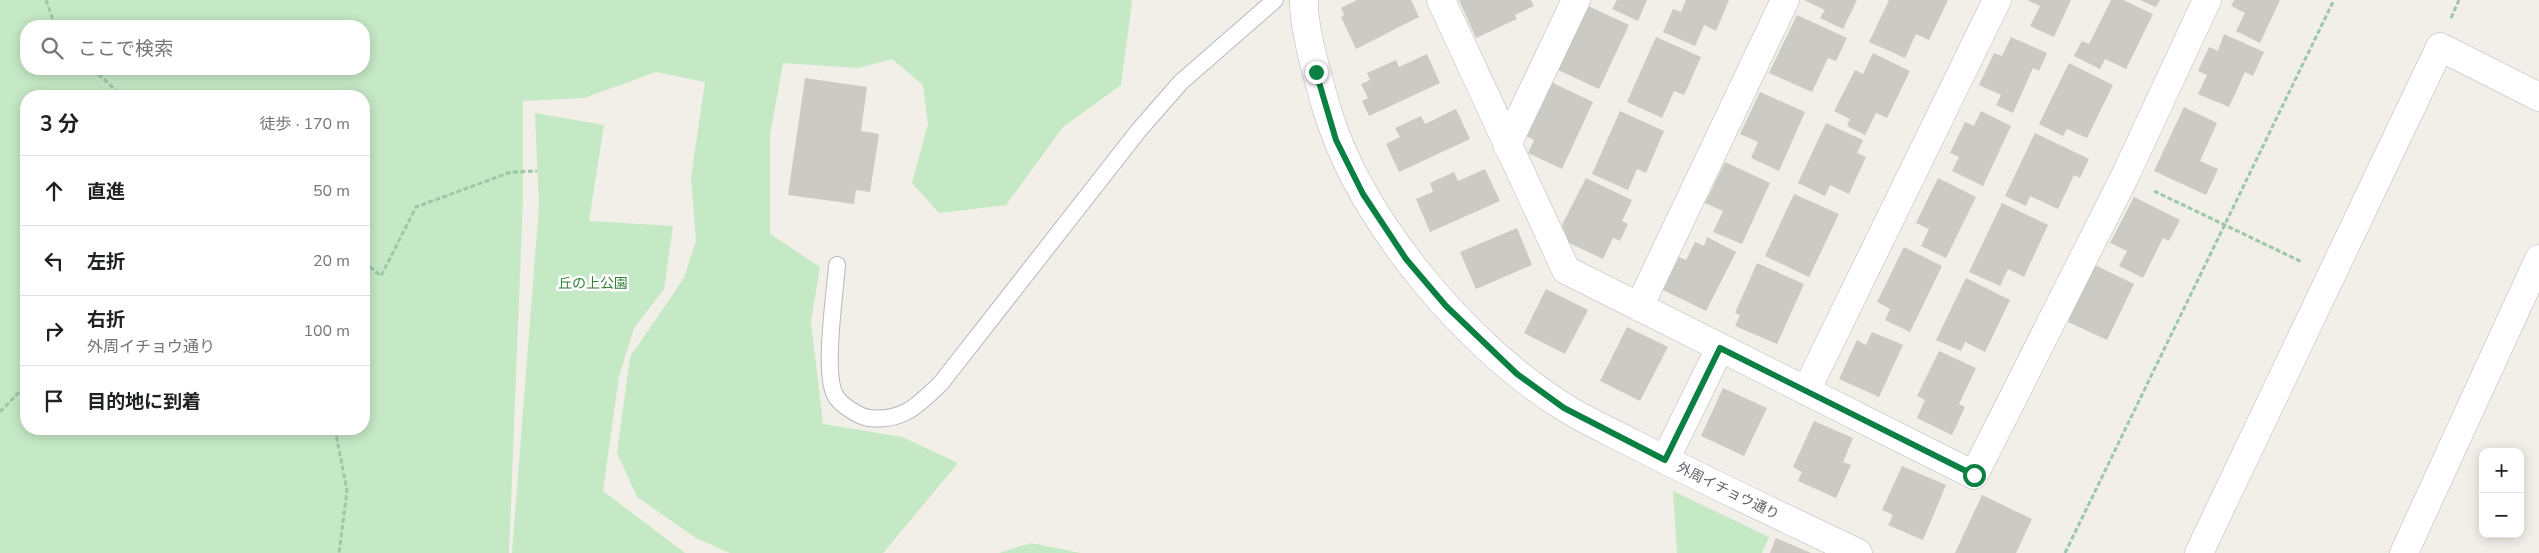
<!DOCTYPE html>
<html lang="ja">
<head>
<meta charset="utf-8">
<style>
  :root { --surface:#fff; --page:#f6f6f6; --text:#202124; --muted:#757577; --line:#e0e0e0 }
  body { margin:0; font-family:"Nunito Sans","Noto Sans JP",sans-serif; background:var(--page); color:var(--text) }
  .controls { position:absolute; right:15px; bottom:15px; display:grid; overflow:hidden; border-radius:10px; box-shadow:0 2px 12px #0003 }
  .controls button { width:45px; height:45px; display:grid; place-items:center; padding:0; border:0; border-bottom:1px solid var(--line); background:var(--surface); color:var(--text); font:25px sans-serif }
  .stop { position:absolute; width:15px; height:15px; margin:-11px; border:4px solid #0b8043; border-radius:50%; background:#fff }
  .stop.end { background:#0b8043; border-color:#fff; box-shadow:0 1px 5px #0008 }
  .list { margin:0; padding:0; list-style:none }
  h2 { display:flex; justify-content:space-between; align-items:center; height:65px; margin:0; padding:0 20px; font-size:21px }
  h2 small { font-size:16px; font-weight:400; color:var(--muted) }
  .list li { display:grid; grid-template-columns:32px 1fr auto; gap:15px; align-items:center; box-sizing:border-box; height:70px; padding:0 20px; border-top:1px solid var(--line) }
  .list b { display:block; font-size:19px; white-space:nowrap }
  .list p { margin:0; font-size:16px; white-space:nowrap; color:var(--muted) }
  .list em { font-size:16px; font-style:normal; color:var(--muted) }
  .icon { flex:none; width:28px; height:28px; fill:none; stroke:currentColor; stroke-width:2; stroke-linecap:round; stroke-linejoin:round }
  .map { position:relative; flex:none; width:2539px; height:553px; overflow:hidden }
  .search { position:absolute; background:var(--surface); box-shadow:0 2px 12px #0003; left:20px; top:20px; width:350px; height:55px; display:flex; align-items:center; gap:12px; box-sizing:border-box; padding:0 18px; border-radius:20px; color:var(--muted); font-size:19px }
  .panel { position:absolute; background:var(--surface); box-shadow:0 2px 12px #0003; left:20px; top:90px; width:350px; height:345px; border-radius:20px }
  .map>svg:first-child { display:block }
  .green { fill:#c5e8c5; fill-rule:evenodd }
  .building { fill:#cccac5 }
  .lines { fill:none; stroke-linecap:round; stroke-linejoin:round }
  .service-casing { stroke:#b5b8bc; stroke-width:18 }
  .minor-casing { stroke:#b5b8bc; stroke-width:29 }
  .tertiary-casing { stroke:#b5b8bc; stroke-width:29 }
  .path { stroke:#9cc7a9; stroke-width:3; stroke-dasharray:5 2.5; stroke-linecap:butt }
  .service { stroke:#fff; stroke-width:16 }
  .minor { stroke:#fff; stroke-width:28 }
  .tertiary { stroke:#fff; stroke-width:28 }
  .route { stroke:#0b8043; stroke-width:6 }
  .labels { text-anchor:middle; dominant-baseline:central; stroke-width:5; stroke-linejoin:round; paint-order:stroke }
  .park-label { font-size:14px; fill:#348238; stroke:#fff }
  .street-label { font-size:14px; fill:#5f6368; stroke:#fff }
</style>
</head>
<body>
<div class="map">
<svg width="2539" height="553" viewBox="0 0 2539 553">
  <rect width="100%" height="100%" fill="#f1efe8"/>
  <g class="green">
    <path d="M0,0H1132V2L1121,85L1063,127L1006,205L939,213L912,183L928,124L923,85L892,59L858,68L783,63L770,135V234L820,267L811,322L823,424L902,437L958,463L883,553H730L696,538L637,497L617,453L630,357L684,278L696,241L691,178L705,82L656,72L584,98L523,101V198L509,553H0ZM364,26V69H26V26ZM364,96V429H26V96Z"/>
    <path d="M535,113L604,125L589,221L673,226L664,289L634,328L619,376L603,491L685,553H512L539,206Z"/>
    <path d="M1673,491L1769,537L1762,553H1677Z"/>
    <path d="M1031,543L1081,553H999Z"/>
  </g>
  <g class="building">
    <path d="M1357,0H1411L1419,17L1356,49L1341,17L1344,15L1341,8Z"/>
    <path d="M1459,0H1531L1534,6L1515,15L1517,19L1476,38Z"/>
    <path d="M1617,0H1647L1638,21L1612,9Z"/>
    <path d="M1686,0H1729L1716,31L1704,25L1695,46L1663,32L1673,9L1681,12Z"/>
    <path d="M1804,0H1857L1843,29L1820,18L1825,10Z"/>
    <path d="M1889,0H1948L1929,40L1916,34L1905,58L1869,42Z"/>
    <path d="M2027,0H2071L2054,37L2030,26L2040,6Z"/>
    <path d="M2111,0H2123L2153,14L2126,69L2105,59L2100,69L2074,56L2082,41L2089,44Z"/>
    <path d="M2140,0H2160L2156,7Z"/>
    <path d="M2234,0H2280L2260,43L2236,31L2245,13L2231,6Z"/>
    <path d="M1586,5L1629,25L1599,89L1556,69Z"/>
    <path d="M1797,15L1847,38L1836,61L1828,58L1812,92L1769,73Z"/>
    <path d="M2224,34L2264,52L2253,76L2245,72L2229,107L2198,94L2207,75L2198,71L2209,47L2218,51Z"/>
    <path d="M1656,37L1701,57L1684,95L1674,91L1662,118L1627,102Z"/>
    <path d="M2011,37L2047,53L2039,71L2033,68L2013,113L1996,105L2001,95L1979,85L1994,53L2002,56Z"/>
    <path d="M1873,53L1910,71L1887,118L1876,113L1865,135L1847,126L1850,119L1834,111L1855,70L1863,74Z"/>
    <path d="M1427,54L1440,83L1369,116L1362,101L1368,98L1361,84L1370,80L1367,73L1396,60L1399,67Z"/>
    <path d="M2069,63L2113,85L2087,138L2067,129L2063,136L2039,124Z"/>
    <path d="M805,78L867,87L861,131L879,134L870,192L856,190L854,204L788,195Z"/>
    <path d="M1551,82L1593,102L1562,169L1528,153L1534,140L1526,136Z"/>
    <path d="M1760,92L1805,112L1779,171L1751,158L1758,142L1740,134Z"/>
    <path d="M2184,107L2217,123L2200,161L2218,169L2206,195L2154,171Z"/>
    <path d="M1456,109L1470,139L1399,172L1386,144L1400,137L1395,128L1421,116L1425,124Z"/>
    <path d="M1620,111L1664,131L1646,173L1637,169L1628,190L1592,174Z"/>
    <path d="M1981,111L2011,126L1983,186L1952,171L1959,157L1950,153L1965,122L1974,126Z"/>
    <path d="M1826,123L1863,140L1857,153L1866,157L1849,194L1830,185L1825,196L1798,183Z"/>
    <path d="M2035,133L2089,159L2080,178L2074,175L2058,209L2030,196L2026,206L2005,196Z"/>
    <path d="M1725,162L1770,183L1742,244L1713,232L1723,211L1705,203Z"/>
    <path d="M1485,169L1500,201L1430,232L1416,199L1433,192L1430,183L1454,172L1458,181Z"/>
    <path d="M1586,178L1632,200L1622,221L1628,224L1620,241L1613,238L1603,259L1569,243L1562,225Z"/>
    <path d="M1938,178L1976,197L1946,258L1921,246L1929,229L1916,223Z"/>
    <path d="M1794,194L1839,214L1809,277L1765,256Z"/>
    <path d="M2134,197L2180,220L2169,241L2163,238L2143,278L2119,266L2127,251L2110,243Z"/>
    <path d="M2002,203L2048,225L2024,277L2008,269L2000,286L1969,272Z"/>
    <path d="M1517,228L1532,265L1476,289L1460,252Z"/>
    <path d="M1707,237L1736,252L1706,311L1663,290L1679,257L1686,260L1695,242L1704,246Z"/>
    <path d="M1904,247L1942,266L1910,332L1885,320L1890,309L1877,302Z"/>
    <path d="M1757,263L1804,284L1777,344L1735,326L1740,315L1735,313Z"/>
    <path d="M2095,265L2134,284L2107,340L2068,322Z"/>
    <path d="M1966,278L2010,300L1985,352L1965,342L1961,351L1936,340Z"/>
    <path d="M1546,289L1588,310L1565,354L1524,333Z"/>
    <path d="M1627,327L1668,347L1640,401L1600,381Z"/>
    <path d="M1872,332L1903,345L1879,397L1839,379L1857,340L1866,345Z"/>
    <path d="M1939,351L1976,368L1959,404L1965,407L1952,435L1917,418L1925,400L1917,396Z"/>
    <path d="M1723,388L1767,408L1744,456L1701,436Z"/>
    <path d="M1814,421L1853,438L1843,462L1851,465L1836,498L1798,481L1802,472L1793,467Z"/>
    <path d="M1902,466L1946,485L1923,540L1888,525L1893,515L1882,510Z"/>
    <path d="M1982,495L2032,519L2016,553H1955Z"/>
    <path d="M1776,538L1811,553H1770Z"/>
  </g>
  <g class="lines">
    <g class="service-casing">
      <path id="service" d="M837,265C835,294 823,372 835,395C840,405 860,417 869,418C903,422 918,405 941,383L1139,130L1181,82L1275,0"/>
    </g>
    <g class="minor-casing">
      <g id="minor">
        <path d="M1441,0L1566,270L1974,475L2125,176L2207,0"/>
        <path d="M1507,145L1576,0"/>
        <path d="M1639,307L1785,0"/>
        <path d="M1806,391L1997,0"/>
        <path d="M1665,460L1720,348"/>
        <path d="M2199,553L2440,47L2539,97"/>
        <path d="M2404,553L2539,259"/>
      </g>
    </g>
    <g class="tertiary-casing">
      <path id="tertiary" d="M1304,0C1303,29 1319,81 1327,110C1361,221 1465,345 1564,407C1586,421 1611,432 1634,444C1707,482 1783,517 1858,553"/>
    </g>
    <g class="path">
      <path d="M46,0L55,26"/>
      <path d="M2451,18L2459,0"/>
      <path d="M93,69L122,96"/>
      <path d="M2154,191L2302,262"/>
      <path d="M364,262L381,276L416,207L511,172L537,171"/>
      <path d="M0,412L26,385"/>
      <path d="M335,429L347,491L339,553"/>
      <path d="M2065,553L2334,0"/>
    </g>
    <use href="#service" class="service"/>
    <use href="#minor" class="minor"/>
    <use href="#tertiary" class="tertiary"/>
  </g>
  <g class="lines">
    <path class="route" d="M1316,72L1336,140L1363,194L1406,259L1446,306L1517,374L1564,408L1665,460L1720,348L1974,475"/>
  </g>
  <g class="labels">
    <g class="park-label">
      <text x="593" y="283">丘の上公園</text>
    </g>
    <g class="street-label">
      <text transform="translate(1728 491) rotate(26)">外周イチョウ通り</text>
    </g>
  </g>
</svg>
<div class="controls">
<button>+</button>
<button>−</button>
</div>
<div class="stop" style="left:1974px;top:475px"></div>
<div class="stop end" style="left:1316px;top:72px"></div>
<div class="search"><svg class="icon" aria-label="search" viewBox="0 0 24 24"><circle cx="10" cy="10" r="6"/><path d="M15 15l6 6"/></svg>ここで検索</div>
<section class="panel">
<h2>3 分<small>徒歩 · 170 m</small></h2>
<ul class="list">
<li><svg class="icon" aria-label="ahead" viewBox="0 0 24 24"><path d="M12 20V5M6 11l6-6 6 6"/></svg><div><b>直進</b></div><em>50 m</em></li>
<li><svg class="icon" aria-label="left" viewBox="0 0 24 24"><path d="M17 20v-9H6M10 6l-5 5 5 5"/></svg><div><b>左折</b></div><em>20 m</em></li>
<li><svg class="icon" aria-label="right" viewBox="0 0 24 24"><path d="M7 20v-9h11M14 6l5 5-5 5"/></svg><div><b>右折</b><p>外周イチョウ通り</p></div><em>100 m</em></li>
<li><svg class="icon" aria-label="arrive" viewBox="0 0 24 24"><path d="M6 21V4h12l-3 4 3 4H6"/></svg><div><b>目的地に到着</b></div></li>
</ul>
</section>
</div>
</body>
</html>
